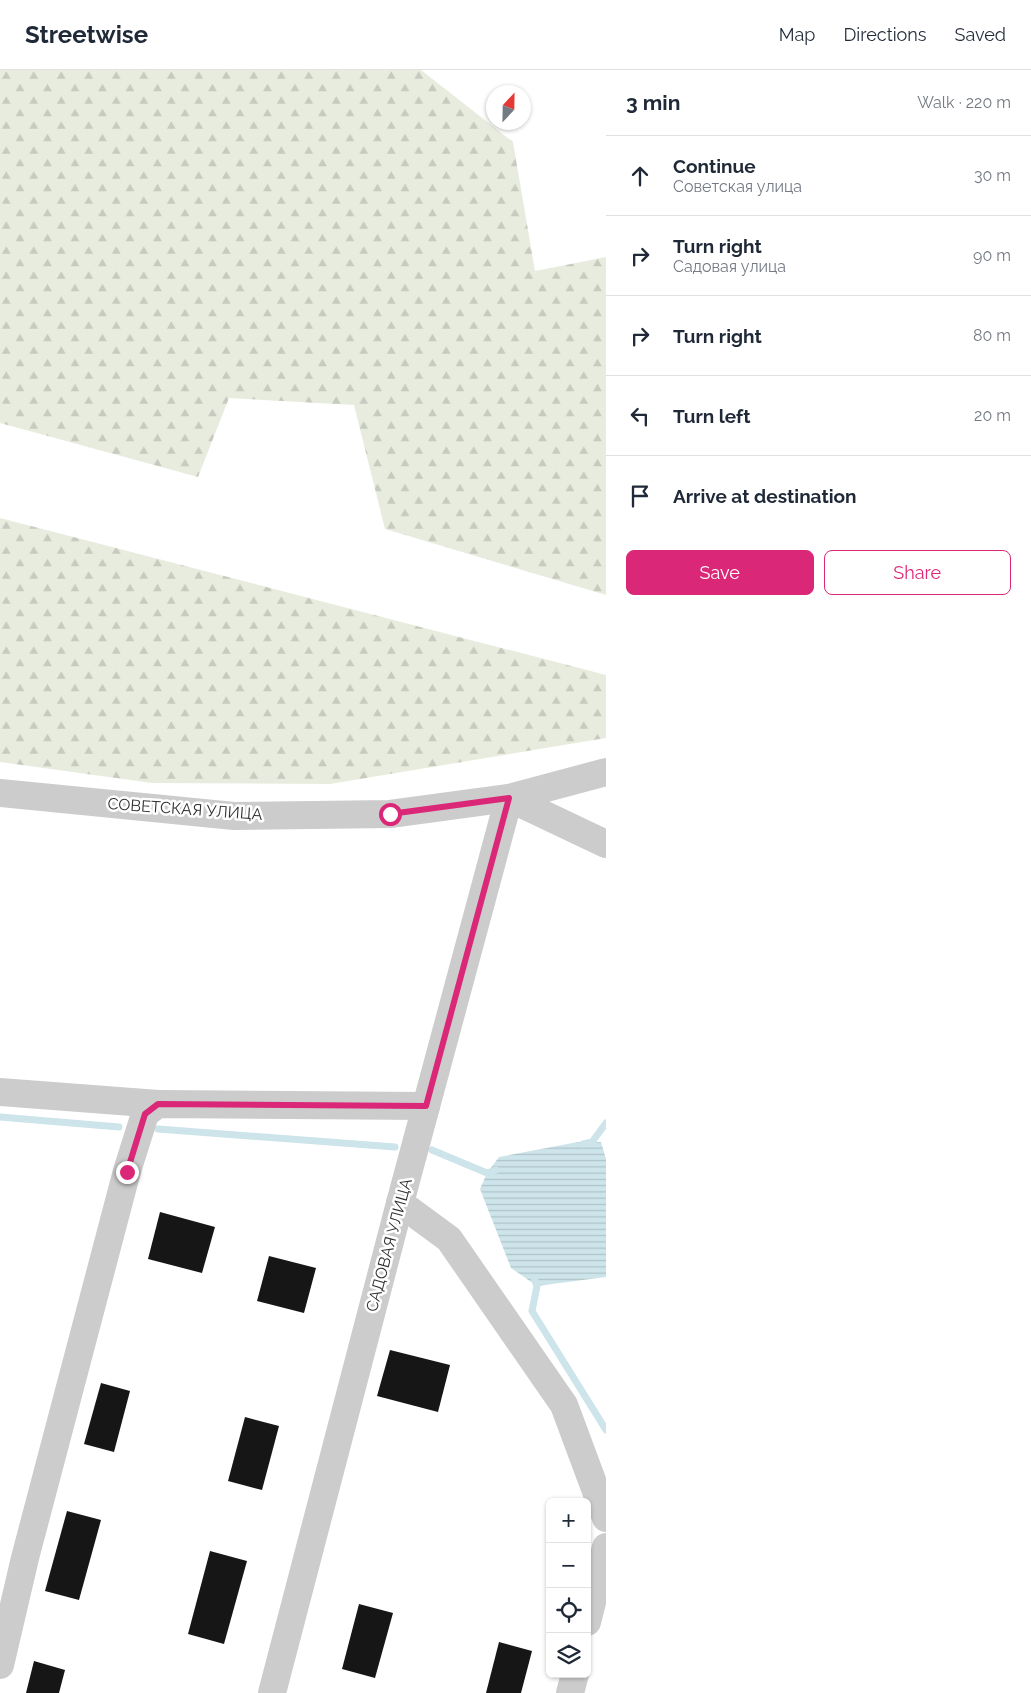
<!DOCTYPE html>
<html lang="en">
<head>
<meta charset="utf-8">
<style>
  :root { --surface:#fff; --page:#f6f6f7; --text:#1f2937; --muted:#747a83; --line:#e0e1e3; --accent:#db2777 }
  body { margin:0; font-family:Raleway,sans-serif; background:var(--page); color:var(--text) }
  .controls { position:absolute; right:15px; bottom:15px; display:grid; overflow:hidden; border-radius:8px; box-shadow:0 1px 4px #0004 }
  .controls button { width:45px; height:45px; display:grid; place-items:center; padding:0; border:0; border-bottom:1px solid var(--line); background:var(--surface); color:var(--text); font:25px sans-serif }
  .compass { position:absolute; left:486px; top:15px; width:45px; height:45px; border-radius:50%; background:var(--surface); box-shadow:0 1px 4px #0004; rotate:22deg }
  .stop { position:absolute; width:15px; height:15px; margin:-11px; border:4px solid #db2777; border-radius:50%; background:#fff }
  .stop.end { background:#db2777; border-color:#fff; box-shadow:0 1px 5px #0008 }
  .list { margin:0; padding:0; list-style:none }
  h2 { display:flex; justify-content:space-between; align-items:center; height:65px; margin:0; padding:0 20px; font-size:21px }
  h2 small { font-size:16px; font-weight:400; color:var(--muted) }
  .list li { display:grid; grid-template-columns:32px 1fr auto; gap:15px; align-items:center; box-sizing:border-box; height:80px; padding:0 20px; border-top:1px solid var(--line) }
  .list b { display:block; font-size:19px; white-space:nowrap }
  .list p { margin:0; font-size:16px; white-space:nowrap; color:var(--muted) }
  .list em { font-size:16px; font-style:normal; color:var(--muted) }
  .actions { display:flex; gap:10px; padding:15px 20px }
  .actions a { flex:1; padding:11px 0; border:1px solid var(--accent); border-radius:8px; text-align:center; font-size:18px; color:var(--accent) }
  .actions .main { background:var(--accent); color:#fff }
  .icon { flex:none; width:28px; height:28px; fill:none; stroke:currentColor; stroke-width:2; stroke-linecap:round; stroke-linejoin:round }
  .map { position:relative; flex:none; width:606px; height:1623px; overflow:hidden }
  header { display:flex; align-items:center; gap:30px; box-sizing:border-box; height:70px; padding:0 25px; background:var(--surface); border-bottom:1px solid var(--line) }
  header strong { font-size:24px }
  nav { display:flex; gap:28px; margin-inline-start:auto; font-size:18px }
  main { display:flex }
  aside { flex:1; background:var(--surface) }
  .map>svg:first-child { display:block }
  .forest { fill:url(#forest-firs) }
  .water { fill:url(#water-rules) }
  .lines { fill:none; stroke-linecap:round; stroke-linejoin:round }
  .stream { stroke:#cce4ea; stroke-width:7 }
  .building { fill:#161616 }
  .minor { stroke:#ccc; stroke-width:28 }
  .route { stroke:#db2777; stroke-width:6 }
  .labels { text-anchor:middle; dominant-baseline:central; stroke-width:5; stroke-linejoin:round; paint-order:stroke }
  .street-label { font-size:16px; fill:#2f2f2f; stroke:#fff }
</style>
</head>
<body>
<header>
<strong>Streetwise</strong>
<nav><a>Map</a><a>Directions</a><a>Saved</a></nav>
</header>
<main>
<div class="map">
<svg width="606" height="1623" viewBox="0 0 606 1623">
  <defs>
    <pattern id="forest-firs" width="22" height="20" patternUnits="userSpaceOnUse" patternTransform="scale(1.25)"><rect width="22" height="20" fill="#e8ecde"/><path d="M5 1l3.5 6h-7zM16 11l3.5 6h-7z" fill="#c7cbbf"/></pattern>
    <pattern id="water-rules" width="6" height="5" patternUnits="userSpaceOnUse" patternTransform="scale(1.25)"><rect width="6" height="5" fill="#cce4ea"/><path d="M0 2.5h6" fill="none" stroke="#b0c4c9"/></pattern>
  </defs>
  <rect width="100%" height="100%" fill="#fff"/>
  <g class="forest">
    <path d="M0,0H421L513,72L535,201L606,187V525L385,459L354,335L229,328L198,407L0,353Z"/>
    <path d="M0,448L606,605V668L330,714L152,713L0,692Z"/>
  </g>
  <path class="water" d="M578,1072H601L606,1089V1207L537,1216L511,1198L480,1119L487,1103L499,1087Z"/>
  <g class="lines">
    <g class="stream">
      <path d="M0,1047L119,1057"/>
      <path d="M158,1059L395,1077"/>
      <path d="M583,1074L592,1072L606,1053"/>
      <path d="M432,1080L487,1103L496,1100"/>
      <path d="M534,1208L537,1216L532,1241L606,1360"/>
    </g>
  </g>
  <g class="building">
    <path d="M160,1142L215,1157L202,1203L148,1189Z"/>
    <path d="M269,1186L316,1198L304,1243L257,1231Z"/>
    <path d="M390,1280L450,1295L438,1342L377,1326Z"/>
    <path d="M101,1313L130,1321L114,1382L84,1374Z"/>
    <path d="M245,1347L279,1356L262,1420L228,1411Z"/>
    <path d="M67,1441L101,1450L79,1530L45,1521Z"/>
    <path d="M210,1481L247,1491L224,1574L188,1564Z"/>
    <path d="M359,1534L393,1543L375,1608L342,1599Z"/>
    <path d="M499,1572L532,1581L521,1623H486Z"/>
    <path d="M34,1591L65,1600L59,1623H26Z"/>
  </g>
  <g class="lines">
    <g class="minor">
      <path d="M0,723L234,746L390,744L509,728L606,702"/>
      <path d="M0,1022L158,1034"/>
      <path d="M400,1133L449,1169L564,1335L606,1448"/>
      <path d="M587,1552L606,1477"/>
      <path d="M0,1595L25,1488L127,1101L145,1044L158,1034L426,1036"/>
      <path d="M272,1623L400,1133L509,728L606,774"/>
      <path d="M570,1623L575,1604"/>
    </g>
  </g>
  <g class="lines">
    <path class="route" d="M127,1102L145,1044L158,1034L426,1036L509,728L390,744"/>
  </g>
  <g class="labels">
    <g class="street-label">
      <text transform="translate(185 739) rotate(4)">СОВЕТСКАЯ УЛИЦА</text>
      <text transform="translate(389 1175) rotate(-75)">САДОВАЯ УЛИЦА</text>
    </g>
  </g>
</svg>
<div class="controls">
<button>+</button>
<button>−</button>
<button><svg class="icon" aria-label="locate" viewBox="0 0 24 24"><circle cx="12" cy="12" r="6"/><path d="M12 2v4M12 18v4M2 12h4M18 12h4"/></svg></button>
<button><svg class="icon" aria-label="layers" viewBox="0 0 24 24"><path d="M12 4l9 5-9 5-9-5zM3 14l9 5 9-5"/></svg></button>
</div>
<svg class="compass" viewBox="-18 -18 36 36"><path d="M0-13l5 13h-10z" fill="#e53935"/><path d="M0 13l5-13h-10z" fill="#747a83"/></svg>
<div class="stop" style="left:390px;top:744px"></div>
<div class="stop end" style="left:127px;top:1102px"></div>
</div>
<aside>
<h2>3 min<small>Walk · 220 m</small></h2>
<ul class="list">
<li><svg class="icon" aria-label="ahead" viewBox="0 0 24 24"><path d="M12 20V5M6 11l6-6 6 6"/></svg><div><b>Continue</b><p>Советская улица</p></div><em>30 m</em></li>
<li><svg class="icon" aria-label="right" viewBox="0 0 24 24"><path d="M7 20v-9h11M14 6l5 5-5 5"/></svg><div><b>Turn right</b><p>Садовая улица</p></div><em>90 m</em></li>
<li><svg class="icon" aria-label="right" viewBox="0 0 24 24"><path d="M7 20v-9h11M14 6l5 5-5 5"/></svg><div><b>Turn right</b></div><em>80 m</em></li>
<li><svg class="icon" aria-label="left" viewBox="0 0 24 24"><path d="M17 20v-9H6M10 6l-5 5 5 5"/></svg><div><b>Turn left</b></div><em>20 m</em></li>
<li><svg class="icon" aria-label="arrive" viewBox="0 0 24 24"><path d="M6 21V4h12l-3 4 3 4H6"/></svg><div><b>Arrive at destination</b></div></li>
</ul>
<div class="actions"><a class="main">Save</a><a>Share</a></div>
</aside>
</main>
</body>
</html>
